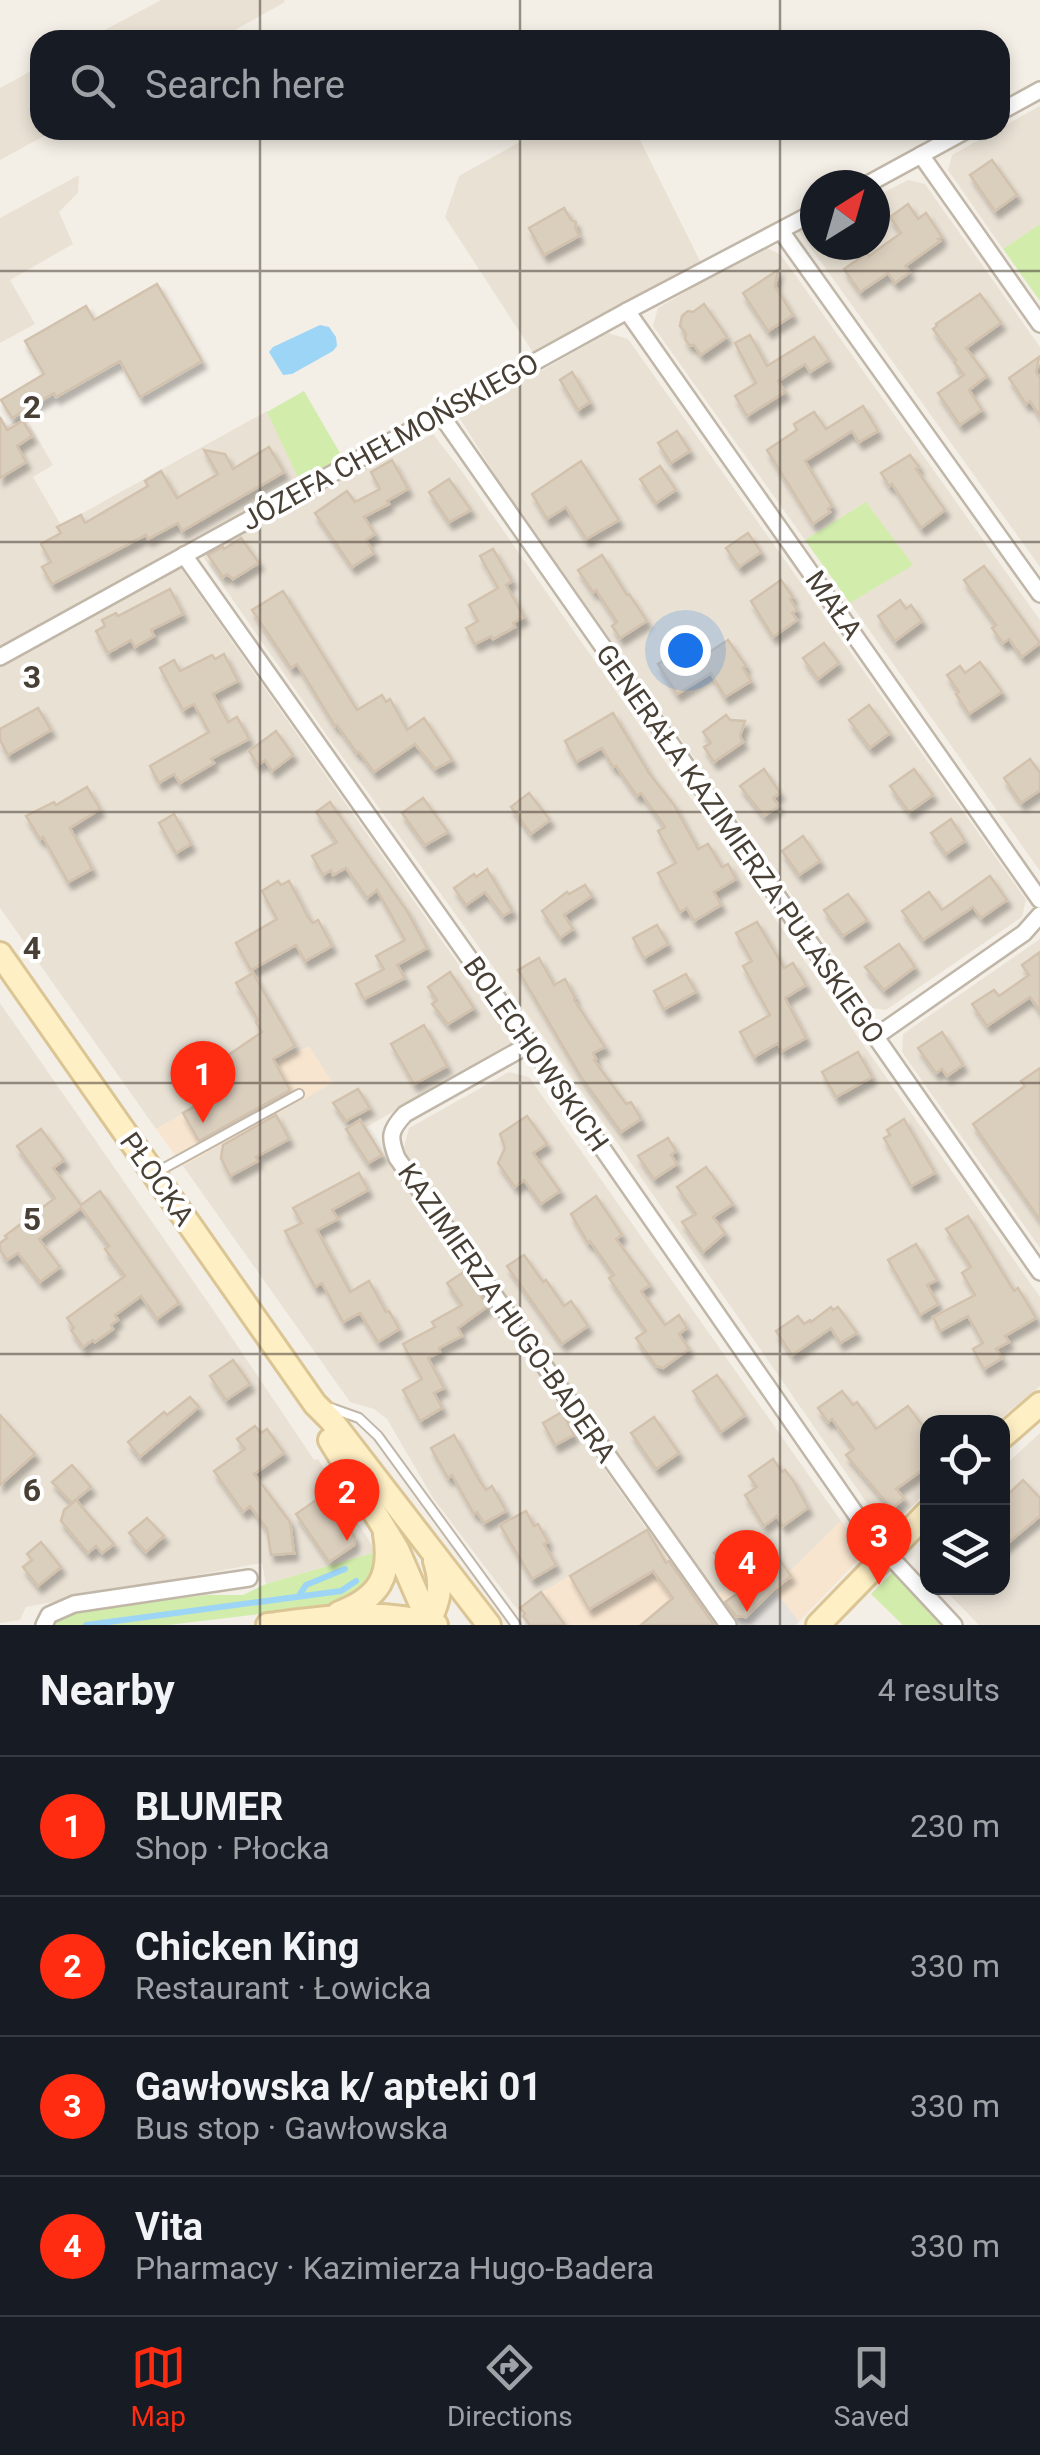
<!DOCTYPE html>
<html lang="en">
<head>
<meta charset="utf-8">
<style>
  :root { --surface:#171b24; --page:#242831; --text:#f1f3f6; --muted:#9ea1a6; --line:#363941; --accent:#ff2c12 }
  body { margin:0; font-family:Roboto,sans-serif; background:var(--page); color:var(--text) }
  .controls { position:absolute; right:30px; bottom:30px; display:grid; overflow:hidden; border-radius:20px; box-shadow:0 5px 15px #0003 }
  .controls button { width:90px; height:90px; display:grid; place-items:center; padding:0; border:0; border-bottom:2px solid var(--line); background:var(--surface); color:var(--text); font:50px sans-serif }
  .compass { position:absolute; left:800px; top:170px; width:90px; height:90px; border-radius:50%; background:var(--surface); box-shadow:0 5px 15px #0003; rotate:37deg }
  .you { position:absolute; left:685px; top:650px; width:35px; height:35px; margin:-25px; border:8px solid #fff; border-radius:50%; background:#1a73e8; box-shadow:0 0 0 15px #1a73e833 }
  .badge { display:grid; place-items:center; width:65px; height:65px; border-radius:50%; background:var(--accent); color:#fff; font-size:32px; font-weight:700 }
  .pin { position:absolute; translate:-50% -82px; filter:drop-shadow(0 2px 5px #0008) }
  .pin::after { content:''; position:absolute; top:52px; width:35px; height:30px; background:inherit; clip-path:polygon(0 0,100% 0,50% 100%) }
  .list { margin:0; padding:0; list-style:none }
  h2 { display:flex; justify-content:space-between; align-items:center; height:130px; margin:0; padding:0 40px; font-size:42px }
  h2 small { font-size:32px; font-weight:400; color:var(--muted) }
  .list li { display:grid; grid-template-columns:65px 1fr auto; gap:30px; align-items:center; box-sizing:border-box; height:140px; padding:0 40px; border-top:2px solid var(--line) }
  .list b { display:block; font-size:38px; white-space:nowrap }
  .list p { margin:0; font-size:32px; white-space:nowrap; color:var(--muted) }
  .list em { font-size:32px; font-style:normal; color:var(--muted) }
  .icon { flex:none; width:55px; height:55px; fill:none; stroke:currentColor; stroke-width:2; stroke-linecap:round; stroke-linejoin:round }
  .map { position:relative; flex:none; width:1040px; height:1625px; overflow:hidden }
  .search { position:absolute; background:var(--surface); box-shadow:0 5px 15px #0003; left:30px; right:30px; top:30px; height:110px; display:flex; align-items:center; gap:25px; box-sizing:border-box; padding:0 35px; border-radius:30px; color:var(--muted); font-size:38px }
  .sheet { height:690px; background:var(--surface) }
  nav { display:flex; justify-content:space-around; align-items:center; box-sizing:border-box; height:140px; border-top:2px solid var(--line); background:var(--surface); font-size:28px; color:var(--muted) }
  nav a { display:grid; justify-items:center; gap:5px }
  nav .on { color:var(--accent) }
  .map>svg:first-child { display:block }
  .residential { fill:#e9e1d4 }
  .commercial { fill:#f8e5cf }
  .green { fill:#d1ecab }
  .parking { fill:#e5e2de }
  .water { fill:#9dd5f6 }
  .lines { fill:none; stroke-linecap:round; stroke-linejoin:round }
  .stream { stroke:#9dd5f6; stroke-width:6 }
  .building { fill:#dacebd; stroke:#d2c2ad; stroke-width:2.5; filter:url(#shadow) }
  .lane-casing { stroke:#c1b7a8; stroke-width:12 }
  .street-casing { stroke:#c1b7a8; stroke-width:20 }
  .secondary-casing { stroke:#dbc594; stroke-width:28 }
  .lane { stroke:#fff; stroke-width:8 }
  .street { stroke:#fff; stroke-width:15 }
  .secondary { stroke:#ffefc5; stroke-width:22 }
  .grid { fill:none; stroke:#483f35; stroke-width:2.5; stroke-opacity:0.55 }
  .labels { text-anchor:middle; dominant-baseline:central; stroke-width:8; stroke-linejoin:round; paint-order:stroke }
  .street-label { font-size:28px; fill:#483f35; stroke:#fff }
  .grid-label { font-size:32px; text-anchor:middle; font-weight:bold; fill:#483f35; stroke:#fff; stroke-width:8; stroke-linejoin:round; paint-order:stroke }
</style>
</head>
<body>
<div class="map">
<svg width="1040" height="1625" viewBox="0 0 1040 1625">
  <defs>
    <filter id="shadow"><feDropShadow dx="4" dy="7" stdDeviation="2.5" flood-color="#0004"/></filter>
  </defs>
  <rect width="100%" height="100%" fill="#f4efe6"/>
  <g class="residential">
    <path d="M161,0H284L285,2L217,40H86Z"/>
    <path d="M40,66V130H55L0,160V88Z"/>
    <path d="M1040,106V224L1003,249L948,170L952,155Z"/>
    <path d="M541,130H635L701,263L534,354L445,217L459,176Z"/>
    <path d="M79,175L78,193L59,212L73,244L10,280L35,324L0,343V218Z"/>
    <path d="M908,180L925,184L1040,347V567L798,230L815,220V245H875V197Z"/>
    <path d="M767,248L781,255L1040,620V871L850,603L912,565L866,502L805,540L653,326L658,308L712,276Z"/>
    <path d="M608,333L628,339L1026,900L1022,917L886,1010L872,1008L507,494L459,417Z"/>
    <path d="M267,411L301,484L222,525L0,649V422L4,428L24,415L53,465L33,477L61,525Z"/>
    <path d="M433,434L461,470L1040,1297V1386L996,1422H928L927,1491L887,1532L550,1046L326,734L203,557L224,540Z"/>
    <path d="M179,566L513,1042L365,1128L647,1530L516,1608L433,1498L387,1419L374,1409L350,1402L183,1166L333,1082L244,1079L156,1129L0,908V666Z"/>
    <path d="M1040,939V1248L902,1052L903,1034Z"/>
    <path d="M0,1003L214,1311L314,1460L318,1459L376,1552L266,1584L262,1563L26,1607L20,1620L0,1623Z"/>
    <path d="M509,1072L529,1077L841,1521L789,1573L775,1554L716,1596L403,1151L409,1128Z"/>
    <path d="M1040,1433V1625H979L943,1588H1002L1003,1467Z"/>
  </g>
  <g class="commercial">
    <path d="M309,1046L333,1083L183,1166L156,1129L256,1070Z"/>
    <path d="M841,1521L864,1554L796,1625H737L716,1596L775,1554L789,1572Z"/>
    <path d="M647,1530L699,1603L673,1625H530L516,1608Z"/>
  </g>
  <g class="green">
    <path d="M1040,224V301L1003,249Z"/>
    <path d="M304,391L344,460L301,484L267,412Z"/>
    <path d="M866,502L913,565L850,603L805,540Z"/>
    <path d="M376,1552L377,1561L370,1583L344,1604L168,1625H51L60,1613L207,1595H243L266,1584Z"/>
    <path d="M893,1572L945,1625H903L871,1594Z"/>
  </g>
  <path class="parking" d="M774,1589L799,1622L796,1625H737L733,1619L746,1617Z"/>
  <path class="water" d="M320,325L329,327L336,337L337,346L333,351L292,374L283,375L269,352L273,347Z"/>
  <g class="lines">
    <g class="stream">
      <path d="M300,1594L306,1585L345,1569"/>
      <path d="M86,1625L341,1591L356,1581"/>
    </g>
  </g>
  <g class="building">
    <path d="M992,160L1017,195L995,211L970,175Z"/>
    <path d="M908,204L918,219L926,213L942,237L938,239L940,241L905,266L910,272L895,283L888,273L860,292L844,269L867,253L869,256L901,233L890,217Z"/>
    <path d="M564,208L571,220L576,222L575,227L579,236L544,255L529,228Z"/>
    <path d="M778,270L775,286L793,315L768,331L743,293Z"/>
    <path d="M157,284L202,361L140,397L120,361L56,397L54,393L12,418L1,400L44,374L25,341L86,306L94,320Z"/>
    <path d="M980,294L1001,323L966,348L987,376L969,390L982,410L960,425L938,393L964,375L954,362L956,360L933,329L937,326L936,324Z"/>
    <path d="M704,304L727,337L701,355L694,345H689L685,339L686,334L680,326L682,316L688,311L693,312Z"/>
    <path d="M750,335L767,366L814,337L829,360L810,372L805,364L778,381L785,392L747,416L735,396L756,383L735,343Z"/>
    <path d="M1039,357L1036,372L1040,378V416L1030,401L1026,404L1009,378Z"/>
    <path d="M572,372L590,402L578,410L560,380Z"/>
    <path d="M863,406L878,431L859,442L852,431L805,461L832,506L828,509L830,512L813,524L767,450L797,430L794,424L814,412L826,429Z"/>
    <path d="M0,417L7,430L23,421L32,436L17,446L26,462L0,478Z"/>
    <path d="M677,431L690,451L671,463L658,443Z"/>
    <path d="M269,447L284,472L182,531L178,523L148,539L146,535L52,584L42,567L51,562L41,544L61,533L57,527L81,515L85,523L148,486L145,481L161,471L177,498L218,474L204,450L225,454L233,469Z"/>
    <path d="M910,455L919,467L916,469L945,510L921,528L892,484L889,486L881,473Z"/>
    <path d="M392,460L408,489L387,501L389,504L364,517L375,534L366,540L374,553L352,567L315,513L347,491L355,502L380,489L371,472Z"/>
    <path d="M581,461L619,520L586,539L566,507L547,519L532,494Z"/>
    <path d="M660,466L676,490L656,503L640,479Z"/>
    <path d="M449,479L471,510L449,522L429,492Z"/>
    <path d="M748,533L761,552L739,567L726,548Z"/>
    <path d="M241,538L259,563L233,579L227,574L223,577L208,555L223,547L224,549Z"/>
    <path d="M493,549L512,581L506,585L524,617L513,623L515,627L493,639L491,636L475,644L466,628L478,621L469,605L498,588L480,556Z"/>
    <path d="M602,555L627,595L629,594L647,621L620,638L612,626L617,622L596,590L593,592L578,570Z"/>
    <path d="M984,566L1040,643L1022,657L1009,639L1003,643L992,628L996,625L964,580Z"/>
    <path d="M781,580L793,597L790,599L797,610L792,613L797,620L773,637L751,601Z"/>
    <path d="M170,589L183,614L151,630L154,636L135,647L131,640L108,653L96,631L105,626L102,620L116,613L118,616Z"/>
    <path d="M283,591L357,710L382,695L386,702L390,699L407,730L424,718L452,760L435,769L415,744L374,772L359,752L357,753L337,725L335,726L297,664L291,668L252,610Z"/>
    <path d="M900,600L906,609L911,605L922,621L895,641L878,616Z"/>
    <path d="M728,640L746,666L743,668L751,681L725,697L711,673L677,694L658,664L682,649L691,664Z"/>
    <path d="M824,643L839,663L818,679L803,658Z"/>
    <path d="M224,654L238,681L213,694L228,722L237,717L249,739L211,759L214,763L180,783L174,774L159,783L150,766L209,732L194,704L183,710L160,668L174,660L180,671L212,655L215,659Z"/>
    <path d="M980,662L1002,692L969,714L956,694L959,692L947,675L960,666L965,673Z"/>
    <path d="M869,705L890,733L870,748L849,720Z"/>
    <path d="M38,708L51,730L8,755L0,740V729Z"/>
    <path d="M613,713L649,773L674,805L698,849L708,844L722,867L728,864L736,879L714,892L721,905L694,921L687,908L680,912L658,873L676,863L658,831L665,827L641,793L637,796L616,766L613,767L602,748L576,762L565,741Z"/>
    <path d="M726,715L730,720L745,721L740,736L743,742L714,762L704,747L711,743L703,732Z"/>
    <path d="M276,731L293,755L272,771L265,760L258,765L249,751Z"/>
    <path d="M1030,759L1040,773V790L1021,803L1004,778Z"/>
    <path d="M764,769L780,793L773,798L779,806L764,816L740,786Z"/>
    <path d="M914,769L933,795L909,812L890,786Z"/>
    <path d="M87,787L100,809L70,828L92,869L68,882L43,837L40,839L26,816L54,802L56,805Z"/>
    <path d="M529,793L550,820L531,834L511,807Z"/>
    <path d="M423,798L448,832L425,845L402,813Z"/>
    <path d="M330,802L407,911L427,948L397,965L405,978L364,999L356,984L384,969L376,956L405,940L377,890L367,898L346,868L333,875L331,870L323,875L312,856L337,842L316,812Z"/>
    <path d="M174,814L191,844L176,853L159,823Z"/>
    <path d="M951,819L965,841L946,854L931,833Z"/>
    <path d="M803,836L820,861L799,875L782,851Z"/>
    <path d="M487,869L512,911L503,916L485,892L466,905L454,888L474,874L476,877Z"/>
    <path d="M990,876L1007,900L981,918L973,907L923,940L902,911L929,892L942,910Z"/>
    <path d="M278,881L281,885L289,881L308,917L313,923L318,920L332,946L305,961L296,945L251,970L236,943L277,919L262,891Z"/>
    <path d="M585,885L592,896L564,915L573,929L560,938L542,911L567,892L569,894Z"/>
    <path d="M848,894L867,920L843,936L824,910Z"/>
    <path d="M757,922L784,968L793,963L806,985L785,998L806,1038L782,1051L778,1043L754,1057L740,1032L770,1015L743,966L752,961L736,933Z"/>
    <path d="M657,925L668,944L644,958L633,938Z"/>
    <path d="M899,944L915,967L884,990L865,967Z"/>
    <path d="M1040,952V1011L1030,997L987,1026L972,1004L994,990L999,996L1029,975L1022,965Z"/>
    <path d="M539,958L554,985L565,979L575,998L574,1000L605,1047L593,1053L596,1059L594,1060L626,1104L631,1102L641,1119L621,1132L581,1077L518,970Z"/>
    <path d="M450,972L474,1008L448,1024L432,1004L437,1000L428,987Z"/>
    <path d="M253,973L295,1046L273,1059L290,1090L199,1141L183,1113L234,1084L218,1062L262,1032L256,1022L258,1020L236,983Z"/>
    <path d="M686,974L696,992L664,1009L654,991Z"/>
    <path d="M424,1025L447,1066L414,1084L391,1044Z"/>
    <path d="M942,1032L963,1065L947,1076L942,1069L936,1073L918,1048Z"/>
    <path d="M858,1052L872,1077L836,1097L822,1072Z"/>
    <path d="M1040,1068V1220L973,1124L1025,1086L1021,1081Z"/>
    <path d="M358,1089L370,1108L346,1121L333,1103Z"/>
    <path d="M276,1115L289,1139L256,1157L258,1161L230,1176L221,1158L223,1145Z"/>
    <path d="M527,1116L547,1144L533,1153L560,1191L541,1204L524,1180L515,1187L498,1163L505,1148L500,1134Z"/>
    <path d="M904,1119L935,1173L911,1186L884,1138L890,1135L887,1130Z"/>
    <path d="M360,1120L382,1155L368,1163L346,1129Z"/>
    <path d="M41,1129L64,1160L53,1168L81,1205L100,1191L179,1303L157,1319L141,1296L115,1315L118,1320L111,1325L113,1329L95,1342L93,1340L83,1347L71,1330L74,1328L67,1318L125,1276L105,1249L109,1246L81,1208L39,1239L60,1267L40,1282L18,1253L7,1260L0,1250V1243L7,1238L5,1236L55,1198L17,1146Z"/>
    <path d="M668,1138L676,1151L671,1155L677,1164L654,1179L638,1156Z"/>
    <path d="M706,1167L733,1204L713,1217L725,1233L703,1252L682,1222L696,1214L677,1187Z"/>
    <path d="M359,1173L368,1190L332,1210L338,1219L317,1230L350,1292L369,1281L386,1312L389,1311L399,1329L378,1342L360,1313L343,1322L322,1283L315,1287L285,1231L302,1223L293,1208Z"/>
    <path d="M596,1196L622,1235L616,1239L650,1285L641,1291L665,1325L679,1315L687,1328L679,1334L689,1349L663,1368L656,1366L636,1338L646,1331L609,1278L614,1275L590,1241L588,1243L571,1214Z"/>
    <path d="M968,1216L1014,1291L1018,1288L1036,1318L1005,1336L1009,1342L996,1349L1002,1358L984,1369L973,1349L983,1343L968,1316L940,1331L933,1317L975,1295L962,1273L971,1267L946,1229Z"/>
    <path d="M916,1244L937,1280L927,1285L938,1304L920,1315L888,1260Z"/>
    <path d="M524,1255L543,1282L546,1280L564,1306L571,1301L588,1326L562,1344L507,1266Z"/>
    <path d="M464,1272L488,1306L458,1328L462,1336L439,1348L440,1352L428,1358L444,1388L434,1393L442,1408L420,1421L403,1390L422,1379L403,1344L435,1327L432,1322L462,1305L447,1283Z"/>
    <path d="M831,1307L833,1310L838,1307L857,1333L840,1343L831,1328L792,1355L776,1331L798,1316L804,1324L810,1320L811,1322Z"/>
    <path d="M233,1360L250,1384L226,1400L210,1376Z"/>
    <path d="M717,1375L745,1415L721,1432L693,1391Z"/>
    <path d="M842,1391L853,1405L857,1402L876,1429L908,1406L928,1433V1466L896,1489L904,1498L892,1509L846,1455L854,1449L832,1419L828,1422L818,1408Z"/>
    <path d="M190,1397L199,1407L140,1457L128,1442L164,1412L167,1415Z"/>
    <path d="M562,1412L574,1435L555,1445L543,1423Z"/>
    <path d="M0,1415L35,1454L0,1485Z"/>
    <path d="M654,1417L679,1453L656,1469L631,1433Z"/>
    <path d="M255,1426L261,1433L267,1429L284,1453L254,1474L290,1522L294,1553L271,1555L267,1529L250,1506L243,1512L214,1471L245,1449L237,1439Z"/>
    <path d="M454,1435L479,1480L486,1490L492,1486L506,1511L484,1523L477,1512L474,1514L452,1475L448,1478L431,1448Z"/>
    <path d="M773,1459L782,1472L785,1470L794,1482L808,1508L783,1526L777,1516L764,1526L745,1495L757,1487L749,1476Z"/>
    <path d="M72,1465L91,1487L72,1503L52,1482Z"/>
    <path d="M1023,1480L1040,1498V1516L1002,1548V1500Z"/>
    <path d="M325,1494L355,1538L354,1545L329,1562L296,1514Z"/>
    <path d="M76,1500L114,1544L102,1553L96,1546L88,1553L61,1521L64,1510Z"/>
    <path d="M526,1511L534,1526L538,1524L548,1542L544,1544L556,1565L532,1579L500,1525Z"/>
    <path d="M147,1518L164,1536L146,1552L129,1533Z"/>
    <path d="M647,1530L666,1563L669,1561L714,1625H641L673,1598L653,1571L589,1609L570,1576Z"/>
    <path d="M734,1539L737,1544L742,1541L759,1565L775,1554L791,1576L774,1589L746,1617L736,1616L725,1602L741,1591L714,1553Z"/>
    <path d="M41,1542L61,1567L38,1586L23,1567L32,1560L27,1554Z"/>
    <path d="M541,1592L546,1599L565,1625H530L523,1616L525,1614L520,1608Z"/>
  </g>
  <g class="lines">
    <g class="lane-casing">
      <g id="lane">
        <path d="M157,1172L299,1094"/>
        <path d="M331,1408L359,1418L378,1436L516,1625"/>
      </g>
    </g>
    <g class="street-casing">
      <g id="street">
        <path d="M1000,112L1040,90"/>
        <path d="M921,155L1040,324"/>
        <path d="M866,185L967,130"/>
        <path d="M781,231L1040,594"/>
        <path d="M627,311L1040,900"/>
        <path d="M441,415L1040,1272"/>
        <path d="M184,555L530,1044L871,1536L954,1625"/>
        <path d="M0,657L627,311L815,212"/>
        <path d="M875,1037L1024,933L1040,915"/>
        <path d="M530,1044L405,1114C389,1131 389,1137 397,1158L728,1625"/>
        <path d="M44,1625L49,1615L74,1604L249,1578"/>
      </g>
    </g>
    <g class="secondary-casing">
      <g id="secondary">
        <path d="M0,954L315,1404L331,1420L489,1625"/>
        <path d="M1002,1437L1040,1404"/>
        <path d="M330,1440L397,1549L430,1625"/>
        <path d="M339,1613C379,1598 392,1576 385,1534"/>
        <path d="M268,1625C323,1618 381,1608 436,1625"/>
        <path d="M427,1625C439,1602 443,1586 435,1561"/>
        <path d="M818,1625L928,1512"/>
      </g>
    </g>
    <use href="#lane" class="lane"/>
    <use href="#street" class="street"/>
    <use href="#secondary" class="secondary"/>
  </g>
  <path class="grid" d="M260,0V40M520,0V40M780,0V40M260,130V1625M520,130V1625M780,130V1625M0,271H1040M0,542H1040M0,812H1040M0,1083H1040M0,1354H1040"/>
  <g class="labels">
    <g class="street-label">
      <text transform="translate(390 442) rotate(-29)">JÓZEFA CHEŁMOŃSKIEGO</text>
      <text transform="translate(834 605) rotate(55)">MAŁA</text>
      <text transform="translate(740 844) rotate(55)">GENERAŁA KAZIMIERZA PUŁASKIEGO</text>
      <text transform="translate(536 1054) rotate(55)">BOLECHOWSKICH</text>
      <text transform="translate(157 1179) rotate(55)">PŁOCKA</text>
      <text transform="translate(507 1313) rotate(55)">KAZIMIERZA HUGO-BADERA</text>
    </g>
  </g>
  <g class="grid-label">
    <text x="32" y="418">2</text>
    <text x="32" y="688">3</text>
    <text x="32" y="959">4</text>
    <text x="32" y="1230">5</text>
    <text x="32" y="1501">6</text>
  </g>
</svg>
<div class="controls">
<button><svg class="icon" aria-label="locate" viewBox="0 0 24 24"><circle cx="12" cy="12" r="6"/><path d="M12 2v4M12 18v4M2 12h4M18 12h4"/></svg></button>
<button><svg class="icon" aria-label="layers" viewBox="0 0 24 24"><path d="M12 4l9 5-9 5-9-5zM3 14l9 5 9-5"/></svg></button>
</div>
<svg class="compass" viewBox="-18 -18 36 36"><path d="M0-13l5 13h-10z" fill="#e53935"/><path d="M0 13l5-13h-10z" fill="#9ea1a6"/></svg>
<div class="you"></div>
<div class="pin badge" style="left:203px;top:1123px">1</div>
<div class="pin badge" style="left:347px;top:1541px">2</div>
<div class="pin badge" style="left:879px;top:1585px">3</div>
<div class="pin badge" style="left:747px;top:1612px">4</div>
<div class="search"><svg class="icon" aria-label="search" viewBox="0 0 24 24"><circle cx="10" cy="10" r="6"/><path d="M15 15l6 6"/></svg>Search here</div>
</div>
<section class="sheet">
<h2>Nearby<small>4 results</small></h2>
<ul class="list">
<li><span class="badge">1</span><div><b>BLUMER</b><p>Shop · Płocka</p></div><em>230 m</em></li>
<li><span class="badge">2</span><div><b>Chicken King</b><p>Restaurant · Łowicka</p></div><em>330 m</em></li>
<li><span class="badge">3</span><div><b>Gawłowska k/ apteki 01</b><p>Bus stop · Gawłowska</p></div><em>330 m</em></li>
<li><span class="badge">4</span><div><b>Vita</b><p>Pharmacy · Kazimierza Hugo-Badera</p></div><em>330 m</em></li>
</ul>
</section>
<nav>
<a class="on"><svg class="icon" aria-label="map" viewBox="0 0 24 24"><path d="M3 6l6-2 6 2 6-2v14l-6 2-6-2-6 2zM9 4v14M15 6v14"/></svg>Map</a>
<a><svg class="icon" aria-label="directions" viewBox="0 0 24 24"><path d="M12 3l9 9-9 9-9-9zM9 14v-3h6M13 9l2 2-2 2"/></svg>Directions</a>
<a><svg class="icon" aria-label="saved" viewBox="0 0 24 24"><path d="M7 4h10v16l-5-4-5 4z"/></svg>Saved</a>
</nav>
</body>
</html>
